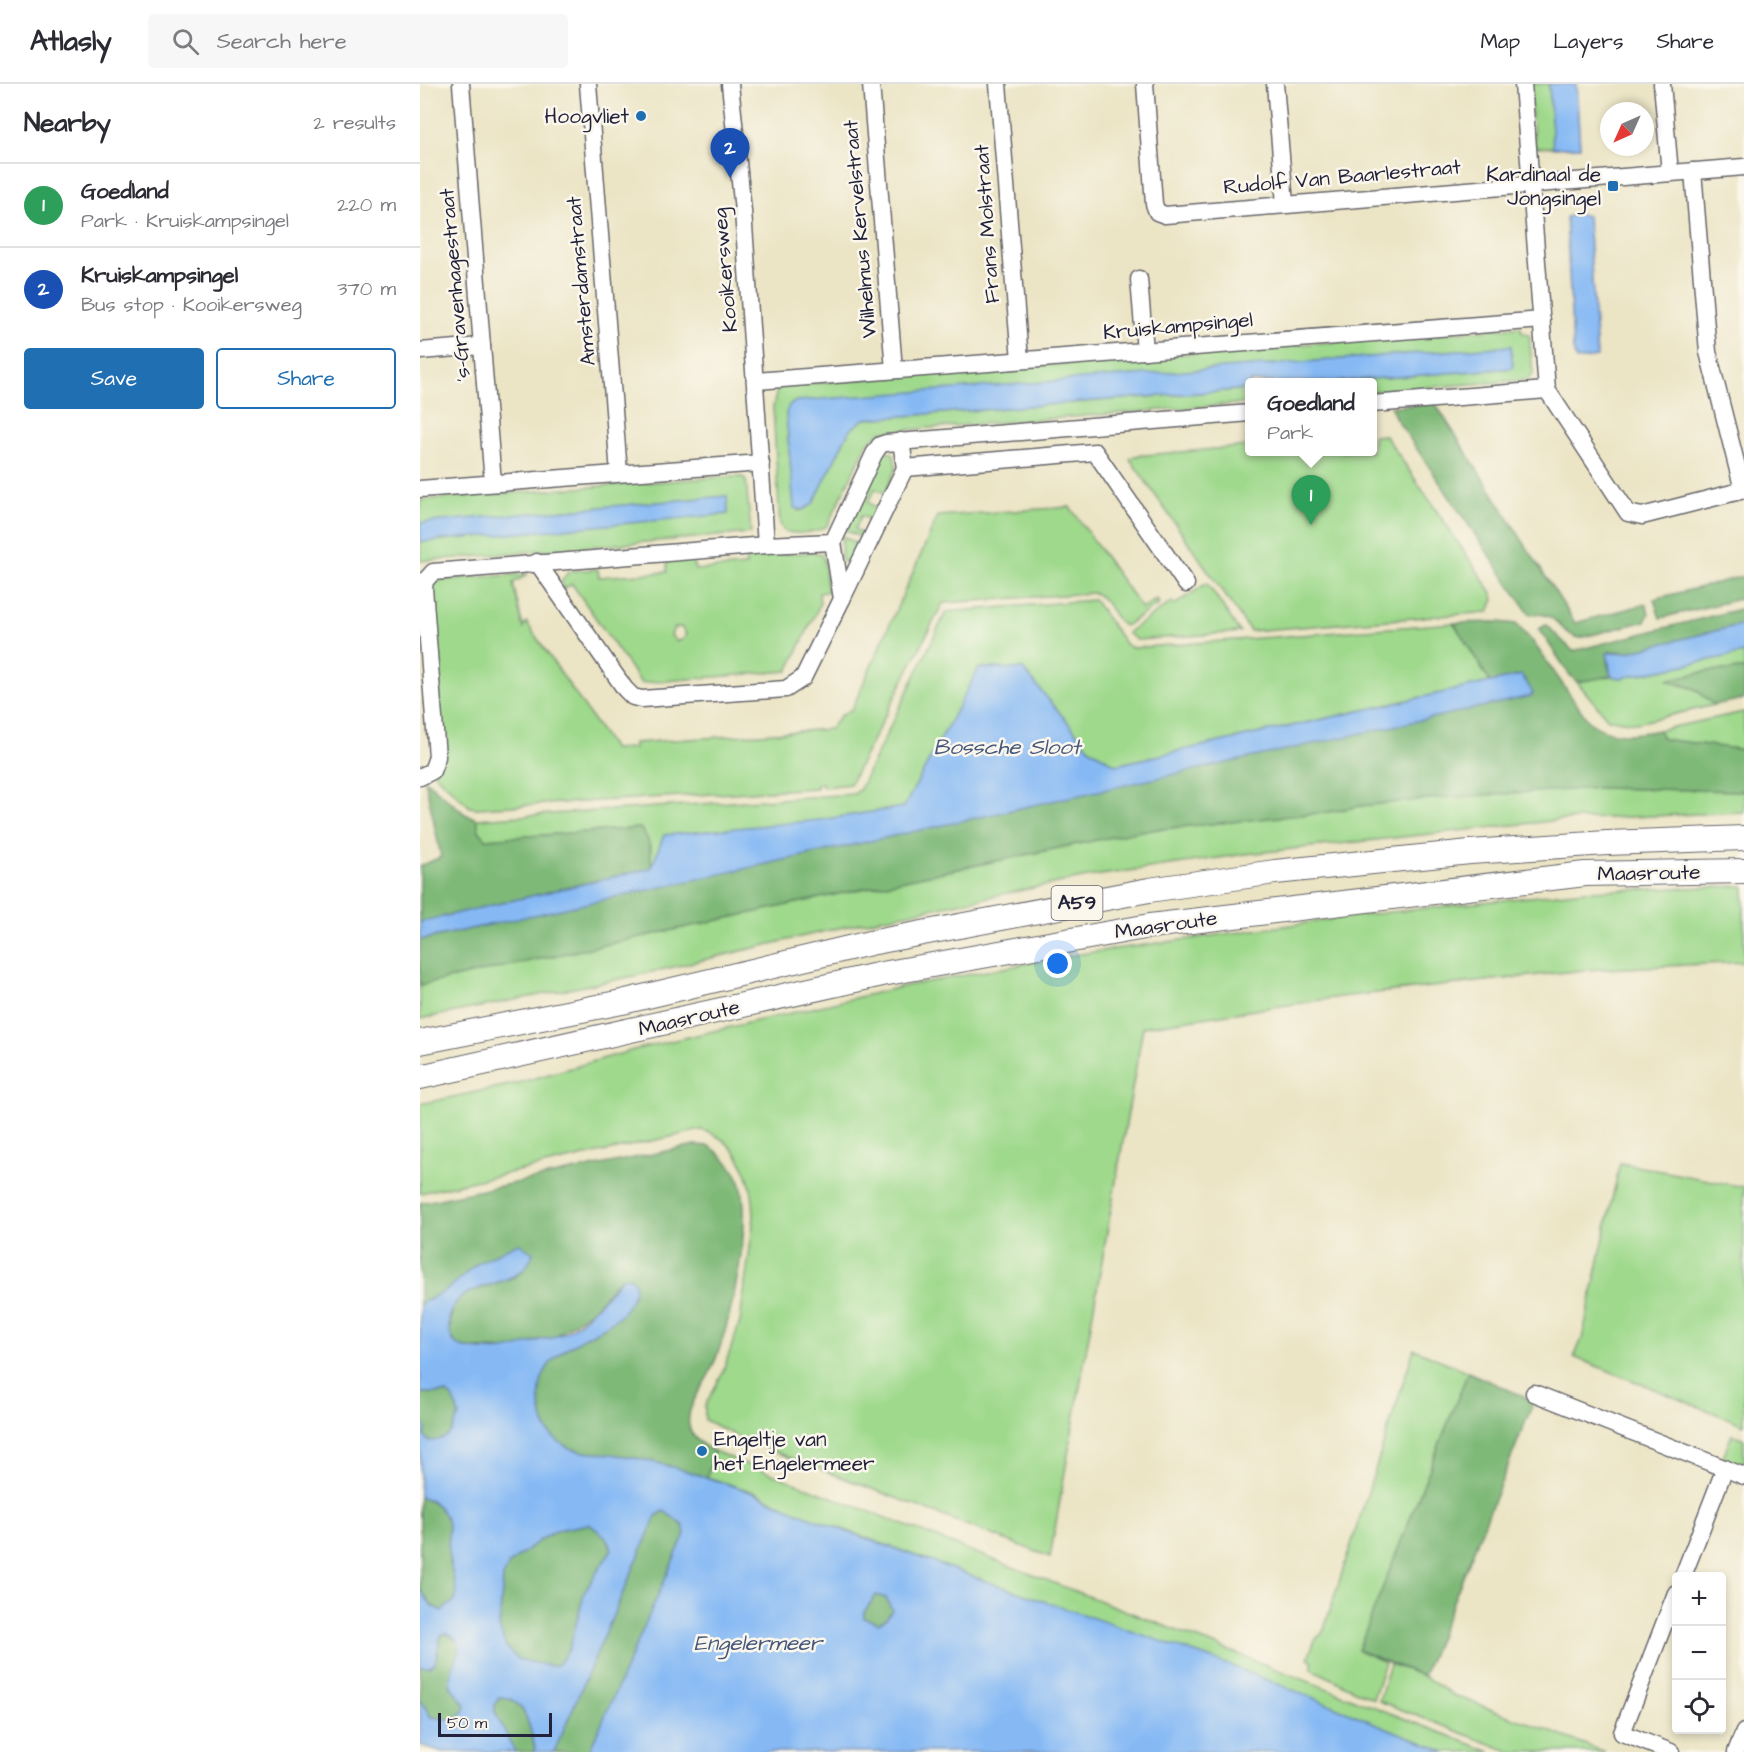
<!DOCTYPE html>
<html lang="en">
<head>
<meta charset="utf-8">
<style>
  :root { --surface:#fff; --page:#f7f7f7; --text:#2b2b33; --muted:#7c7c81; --line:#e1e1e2; --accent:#1f6fb2 }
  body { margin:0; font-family:"Architects Daughter",sans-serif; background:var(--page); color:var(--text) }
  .controls { position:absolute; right:18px; bottom:18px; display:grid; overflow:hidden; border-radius:6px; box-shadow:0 3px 9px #0003 }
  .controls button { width:54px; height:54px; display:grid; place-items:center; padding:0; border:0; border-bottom:2px solid var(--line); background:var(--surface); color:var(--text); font:30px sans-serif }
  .compass { position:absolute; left:1180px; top:18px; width:54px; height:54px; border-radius:50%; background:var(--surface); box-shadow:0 3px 9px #0003; rotate:225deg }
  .scale { position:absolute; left:18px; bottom:15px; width:114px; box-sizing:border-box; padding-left:6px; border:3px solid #22223b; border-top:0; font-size:16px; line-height:21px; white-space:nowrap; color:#22223b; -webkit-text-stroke:4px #fbf7ec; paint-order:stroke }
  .you { position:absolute; left:638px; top:880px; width:21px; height:21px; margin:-15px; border:4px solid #fff; border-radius:50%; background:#1a73e8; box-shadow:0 0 0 9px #1a73e833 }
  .badge { display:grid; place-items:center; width:39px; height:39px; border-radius:50%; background:var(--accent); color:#fff; font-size:20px; font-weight:700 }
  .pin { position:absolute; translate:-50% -50px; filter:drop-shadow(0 2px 3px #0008) }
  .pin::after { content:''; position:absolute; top:32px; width:21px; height:18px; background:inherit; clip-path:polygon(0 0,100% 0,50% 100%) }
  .popup { position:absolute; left:825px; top:294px; width:132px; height:78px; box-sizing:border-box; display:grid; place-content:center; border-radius:6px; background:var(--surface); filter:drop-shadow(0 2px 4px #0005); font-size:20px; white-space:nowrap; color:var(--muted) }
  .popup b { font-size:22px; color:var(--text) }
  .popup::after { content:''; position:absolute; left:50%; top:100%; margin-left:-12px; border:12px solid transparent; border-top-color:var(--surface) }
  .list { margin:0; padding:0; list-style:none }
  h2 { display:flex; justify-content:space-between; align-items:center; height:78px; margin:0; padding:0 24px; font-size:26px }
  h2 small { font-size:20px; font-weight:400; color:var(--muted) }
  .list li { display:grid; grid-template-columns:39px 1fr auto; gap:18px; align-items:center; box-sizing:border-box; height:84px; padding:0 24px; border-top:2px solid var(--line) }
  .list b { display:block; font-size:22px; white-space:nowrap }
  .list p { margin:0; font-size:20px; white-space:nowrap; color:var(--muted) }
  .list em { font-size:20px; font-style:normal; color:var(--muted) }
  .actions { display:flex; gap:12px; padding:18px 24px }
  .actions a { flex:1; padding:14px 0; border:2px solid var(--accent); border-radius:6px; text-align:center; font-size:21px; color:var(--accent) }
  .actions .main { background:var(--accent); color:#fff }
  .icon { flex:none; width:33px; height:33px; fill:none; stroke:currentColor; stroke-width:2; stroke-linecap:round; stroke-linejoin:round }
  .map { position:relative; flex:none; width:1324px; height:1668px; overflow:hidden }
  header { display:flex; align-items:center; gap:36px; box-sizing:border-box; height:84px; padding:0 30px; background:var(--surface); border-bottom:2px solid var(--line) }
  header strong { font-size:28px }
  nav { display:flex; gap:33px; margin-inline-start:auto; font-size:21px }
  .search { width:420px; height:54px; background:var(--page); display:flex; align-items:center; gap:15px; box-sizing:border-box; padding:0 21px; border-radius:6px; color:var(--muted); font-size:22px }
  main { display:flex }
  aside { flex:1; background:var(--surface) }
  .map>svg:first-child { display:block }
  .green { fill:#9fd98c; stroke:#607e64; stroke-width:1.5; fill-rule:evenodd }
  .forest { fill:#7fb978; stroke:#506e5a; stroke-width:1.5 }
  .water { fill:#86b9f4; stroke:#546e98; stroke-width:1.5; fill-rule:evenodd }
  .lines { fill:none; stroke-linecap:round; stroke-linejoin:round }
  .minor-casing { stroke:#68666b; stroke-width:19 }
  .highway-casing { stroke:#68666b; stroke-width:26 }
  .minor { stroke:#fff; stroke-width:16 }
  .highway { stroke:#fff; stroke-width:24 }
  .poi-dot { fill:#1f6fb2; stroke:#fbf7ec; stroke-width:2 }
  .labels { text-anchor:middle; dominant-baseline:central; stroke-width:5; stroke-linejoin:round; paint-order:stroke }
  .shield { fill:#fbf7ec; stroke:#636270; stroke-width:1.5 }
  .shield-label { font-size:20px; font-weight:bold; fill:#22223b }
  .poi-label { font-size:21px; fill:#22223b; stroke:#fbf7ec; text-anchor:end }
  .street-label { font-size:21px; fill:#22223b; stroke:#fbf7ec }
  .water-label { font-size:22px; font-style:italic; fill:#45577c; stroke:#fbf7ec }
</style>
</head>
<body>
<header>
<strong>Atlasly</strong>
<div class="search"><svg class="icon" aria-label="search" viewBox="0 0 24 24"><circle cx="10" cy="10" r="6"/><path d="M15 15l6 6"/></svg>Search here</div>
<nav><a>Map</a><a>Layers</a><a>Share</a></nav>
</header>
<main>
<aside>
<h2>Nearby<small>2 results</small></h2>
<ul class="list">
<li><span class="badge" style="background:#2e9e5b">1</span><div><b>Goedland</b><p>Park · Kruiskampsingel</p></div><em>220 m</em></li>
<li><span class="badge" style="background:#1a4fb4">2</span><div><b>Kruiskampsingel</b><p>Bus stop · Kooikersweg</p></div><em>370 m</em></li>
</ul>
<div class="actions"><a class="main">Save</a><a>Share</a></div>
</aside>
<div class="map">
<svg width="1324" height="1668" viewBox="0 0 1324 1668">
  <rect width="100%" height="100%" fill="#fbf7ec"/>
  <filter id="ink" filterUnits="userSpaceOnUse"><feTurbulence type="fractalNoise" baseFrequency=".0167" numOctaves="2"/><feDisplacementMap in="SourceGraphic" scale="12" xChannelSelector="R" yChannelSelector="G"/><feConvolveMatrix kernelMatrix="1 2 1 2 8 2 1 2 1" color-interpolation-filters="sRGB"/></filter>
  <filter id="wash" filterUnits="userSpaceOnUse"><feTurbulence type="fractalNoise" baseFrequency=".008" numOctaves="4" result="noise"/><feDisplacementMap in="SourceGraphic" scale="24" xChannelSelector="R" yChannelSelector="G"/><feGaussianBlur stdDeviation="1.35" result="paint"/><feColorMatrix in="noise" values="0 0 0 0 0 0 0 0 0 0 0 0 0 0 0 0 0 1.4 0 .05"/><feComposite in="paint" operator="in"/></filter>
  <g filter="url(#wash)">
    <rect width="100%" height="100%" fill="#ebe4c5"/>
    <g class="green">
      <path d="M1109,0H1129L1133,63L1115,64Z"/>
      <path d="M1101,243V248L1109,251L1113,290L1106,296L956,307L953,310L952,298H911L1093,284L1091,262L374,318L366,329L374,421L379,427L393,420L429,347L444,335L830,305L829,319L461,348L447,360L407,442C397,449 376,451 364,447L360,440L353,323L358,302Z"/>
      <path d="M965,351L1071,507L1074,515L1069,528L830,547L710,375L714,372L829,362L830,368H952L953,352Z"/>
      <path d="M466,367L474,370L476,384L465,409L455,405L448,418L457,425L452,436L441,432L435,445L444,451V455L425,446L460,372Z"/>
      <path d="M301,393H323L326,397L331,449L0,477V458L308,429L306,412L0,439V416Z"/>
      <path d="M650,423L722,525L737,515L739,520L705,542C691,535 689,512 672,509L523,519L430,700L403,703L402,699L397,700V704L57,724L50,723L15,690L10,503L14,496L108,490L93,499L103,544L106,538L193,665L214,664V659L410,645L420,632L432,625L518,432Z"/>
      <path d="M422,452L440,461L429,479L424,478L421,473Z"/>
      <path d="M393,468L401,470L404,476L407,504L410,507L399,509L400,520L368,587L221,599L152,500L142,506V496L149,487L178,485L179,493L247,488V476L273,474L275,486L326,482V473ZM261,543L266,550L263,556L256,557L251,551L254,544Z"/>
      <path d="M787,499L820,548L717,556L707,549L752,518L754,521Z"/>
      <path d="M674,516L706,561L713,564L1034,539L1070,598L696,681L670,665L603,585L560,584L484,723L400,736L231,784V764L220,744L66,755L59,747L57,735L434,710L440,705L526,528Z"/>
      <path d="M1324,569V585L1288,587L1253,594V599L1275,605L1294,621L1217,639L1188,635L1157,598L1191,592L1201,594Z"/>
      <path d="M1324,628V666L1243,655L1239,646Z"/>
      <path d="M1178,704L1324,707V728L1140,736L826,770L667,793L436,840L219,891L0,935V901L432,807L720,747L909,728C997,710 1089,710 1178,704Z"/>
      <path d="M1324,802V878L1165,886L920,913L723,943L630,1473L324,1356L285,1336V1322L302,1290L320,1238L334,1133C334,1098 320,1055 281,1046L0,1109V1020L98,999L217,965L490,901L666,869L944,831L1165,807Z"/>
      <path d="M1200,1079L1324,1103V1341L1154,1273L1162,1255Z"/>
      <path d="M994,1265L1048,1288L938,1566L965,1578L953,1615L892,1585V1576L888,1574L895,1556L903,1548Z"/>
      <path d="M1312,1350L1324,1355V1384L1302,1376Z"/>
      <path d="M294,1367L321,1378L1071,1668H1026L786,1573L621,1517L380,1430L337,1409L287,1393Z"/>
      <path d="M970,1580L1003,1592L1033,1611L1185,1668H1091L959,1617Z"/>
    </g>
    <g class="forest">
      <path d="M1015,319L1155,539L1226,520L1229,530L1225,537L1160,554C1137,550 1140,526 1110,531L975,333L971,323Z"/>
      <path d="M1324,492V514L1240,534L1234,515Z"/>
      <path d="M1324,524V540L1208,568L1190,567L1187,577L1191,592L1157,598L1149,590L1119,545L1126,541L1153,567Z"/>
      <path d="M1079,538L1096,540L1113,558L1169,638C1191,654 1213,651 1239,646L1243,655L1324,666V707L1178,704L1018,714L940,722L909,728L720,747L432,807L0,901V856L877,662L1102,591L1070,598L1034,539Z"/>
      <path d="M1324,585V615L1294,621L1275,605L1248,596L1288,587Z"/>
      <path d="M5,696L45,730L57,735L59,747L66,755L220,744C231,755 231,769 231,784L0,838V782L21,773Z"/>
      <path d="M275,1061L290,1062C303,1072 316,1085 321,1101C332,1145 310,1242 292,1284C285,1301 265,1322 269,1342C272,1355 283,1362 294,1367L287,1393C263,1386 240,1379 216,1374C188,1369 155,1374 133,1353C122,1343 122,1329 119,1315C113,1276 157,1258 185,1243L201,1194L172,1226L134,1253L121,1255L93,1266L45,1264L36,1260L29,1248L33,1220L43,1210L94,1193L103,1187L58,1179L27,1206L0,1220V1119Z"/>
      <path d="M1048,1288L1114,1317L1003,1592L938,1566Z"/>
      <path d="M0,1309H27L34,1315L39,1332C32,1348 29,1357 9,1358L4,1351L3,1339L0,1336Z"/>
      <path d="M0,1413C11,1416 20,1421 25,1432C32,1443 27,1460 29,1473C30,1485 37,1498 37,1510C36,1518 29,1523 22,1527L12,1522L0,1505Z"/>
      <path d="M244,1427L263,1441L265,1450L169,1668H134L236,1432Z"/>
      <path d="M169,1440L185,1452L192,1465L165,1507L149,1566L138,1581L130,1582L99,1576L86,1563L79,1543L83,1493L88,1480L120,1456L137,1446Z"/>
      <path d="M456,1511L466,1514L472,1526L466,1535L458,1539L444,1534V1528Z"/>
      <path d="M26,1549L39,1558V1568L30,1601L46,1623L38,1636L11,1633L0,1615V1583L15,1579L21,1551Z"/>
      <path d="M80,1613C106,1614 110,1643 115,1665L113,1668H95L91,1664L75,1628V1619Z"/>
    </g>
    <g class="water">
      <path d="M1129,0H1156L1160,63L1133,64Z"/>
      <path d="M1158,130L1168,132L1177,273L1156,276L1153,265L1146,133Z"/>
      <path d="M1091,262L1093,284L911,298H830L829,305L444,335L429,347L393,420L383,426L374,424L366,329L369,321L377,317Z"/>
      <path d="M307,412L308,430L0,458V439Z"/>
      <path d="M1324,540V569L1201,594L1191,592L1187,569L1208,568Z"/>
      <path d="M559,584L603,585L670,665L696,681L1102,591L1113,609L1111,612L0,856V838L231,784L244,751L400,736L484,723Z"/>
      <path d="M98,1159L113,1169C101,1212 30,1190 29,1239C29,1246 31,1255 36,1260C43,1266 54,1265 63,1266C88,1268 97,1263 120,1256C124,1254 129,1255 133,1253C161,1245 183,1214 202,1194L209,1193L215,1198C214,1264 95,1243 124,1339C127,1350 138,1358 147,1363C164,1371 181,1368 198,1371C237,1377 273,1389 310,1401C335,1408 356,1419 380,1429C429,1450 481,1466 532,1485C616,1515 700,1543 784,1572C865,1601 946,1636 1026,1668H169L265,1450L263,1441L244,1427L236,1432L134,1668H113L115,1664C110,1644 106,1613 79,1613L75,1619V1628L95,1668H23L0,1661V1615L11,1633L38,1636L46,1623C42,1614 32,1608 30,1599C28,1580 53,1560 26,1549L21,1551L15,1579L9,1583H0V1505L12,1522L22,1527L35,1516L37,1509L29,1474L28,1441L26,1433L19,1423L11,1416L0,1413V1336L6,1345L4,1351L9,1357C29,1357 32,1348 39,1331L34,1315L27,1309H0V1220L27,1206L58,1179ZM169,1440L185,1452L192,1465L165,1507L149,1566L138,1581L130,1582L99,1576L86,1563L79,1543L83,1493L89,1480L120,1456L137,1446ZM456,1511L466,1514L472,1526L466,1535L458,1539L444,1534V1528Z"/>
    </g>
  </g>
  <g filter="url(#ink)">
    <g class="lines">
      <g class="minor-casing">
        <g id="minor">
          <path d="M41,0L73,399"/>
          <path d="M168,0L199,389"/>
          <path d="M310,0L323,127L346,461"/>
          <path d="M451,0L474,286"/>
          <path d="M578,0L600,276"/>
          <path d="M725,0L734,120L737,128L745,131L1324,83"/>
          <path d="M855,0L865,120"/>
          <path d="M1103,0L1127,306L1208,429L1222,432L1324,406"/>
          <path d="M1242,0L1250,89"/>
          <path d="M1273,87L1288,268L1323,406"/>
          <path d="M719,195L725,267"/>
          <path d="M0,267L62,262"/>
          <path d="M336,297L1122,236"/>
          <path d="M952,320L1127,306"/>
          <path d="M485,384L675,368L766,500"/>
          <path d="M0,405L341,379"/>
          <path d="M117,478L205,605L213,613L222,615L366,605L383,594L422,515L413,458"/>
          <path d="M422,515L485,384L481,357"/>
          <path d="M0,693L12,687L17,673L4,504L5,497L13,488L346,461L413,458L454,370L460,361L466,359L830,329"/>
          <path d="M1114,1309L1324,1392"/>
          <path d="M1263,1492L1305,1384"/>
          <path d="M1251,1668L1202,1649L1256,1509"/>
          <path d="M1316,1668L1324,1648"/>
        </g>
      </g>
      <g class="highway-casing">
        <g id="highway">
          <path d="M0,958L202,918L450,859L729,806L855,788L1050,768L1187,759L1324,754"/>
          <path d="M0,993L462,890L730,842L1165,790L1324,787"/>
        </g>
      </g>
      <use href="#minor" class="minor"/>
      <use href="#highway" class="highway"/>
    </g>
  </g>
  <g class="poi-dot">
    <circle cx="221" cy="32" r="6"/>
    <rect x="1187" y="96" width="12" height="12" rx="3"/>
    <circle cx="282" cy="1367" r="6"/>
  </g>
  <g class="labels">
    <rect class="shield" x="631.5" y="802" width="51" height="34" rx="4.5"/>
    <g class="shield-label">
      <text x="657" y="819">A59</text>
    </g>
    <g class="poi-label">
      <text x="209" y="32">Hoogvliet</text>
      <text x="1181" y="90">Kardinaal de<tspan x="1181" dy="24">Jongsingel</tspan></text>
      <text x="294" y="1355" text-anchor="start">Engeltje van<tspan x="294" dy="24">het Engelermeer</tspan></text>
    </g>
    <g class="street-label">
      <text transform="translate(922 93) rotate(-5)">Rudolf Van Baarlestraat</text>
      <text transform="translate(567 140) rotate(-94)">Frans Molstraat</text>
      <text transform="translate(440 145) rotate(-95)">Wilhelmus Kervelstraat</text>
      <text transform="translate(305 186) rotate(-95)">Kooikersweg</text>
      <text transform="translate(161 197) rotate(-95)">Amsterdamstraat</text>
      <text transform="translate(35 201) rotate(-95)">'s-Gravenhagestraat</text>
      <text transform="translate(758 242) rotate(-5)">Kruiskampsingel</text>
      <text transform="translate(1229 789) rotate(-1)">Maasroute</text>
      <text transform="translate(746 841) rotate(-8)">Maasroute</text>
      <text transform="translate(269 934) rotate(-13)">Maasroute</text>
    </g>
    <g class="water-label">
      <text x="587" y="663">Bossche Sloot</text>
      <text x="338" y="1559">Engelermeer</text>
    </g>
  </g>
</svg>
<div class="controls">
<button>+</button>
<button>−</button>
<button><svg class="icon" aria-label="locate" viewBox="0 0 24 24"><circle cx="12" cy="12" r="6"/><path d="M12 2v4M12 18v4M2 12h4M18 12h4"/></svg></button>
</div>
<svg class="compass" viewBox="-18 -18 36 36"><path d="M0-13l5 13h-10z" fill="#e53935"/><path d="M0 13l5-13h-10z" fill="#7c7c81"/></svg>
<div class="scale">50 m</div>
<div class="you"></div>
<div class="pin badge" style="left:891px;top:441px;background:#2e9e5b">1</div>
<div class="popup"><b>Goedland</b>Park</div>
<div class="pin badge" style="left:310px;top:94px;background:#1a4fb4">2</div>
</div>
</main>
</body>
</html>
